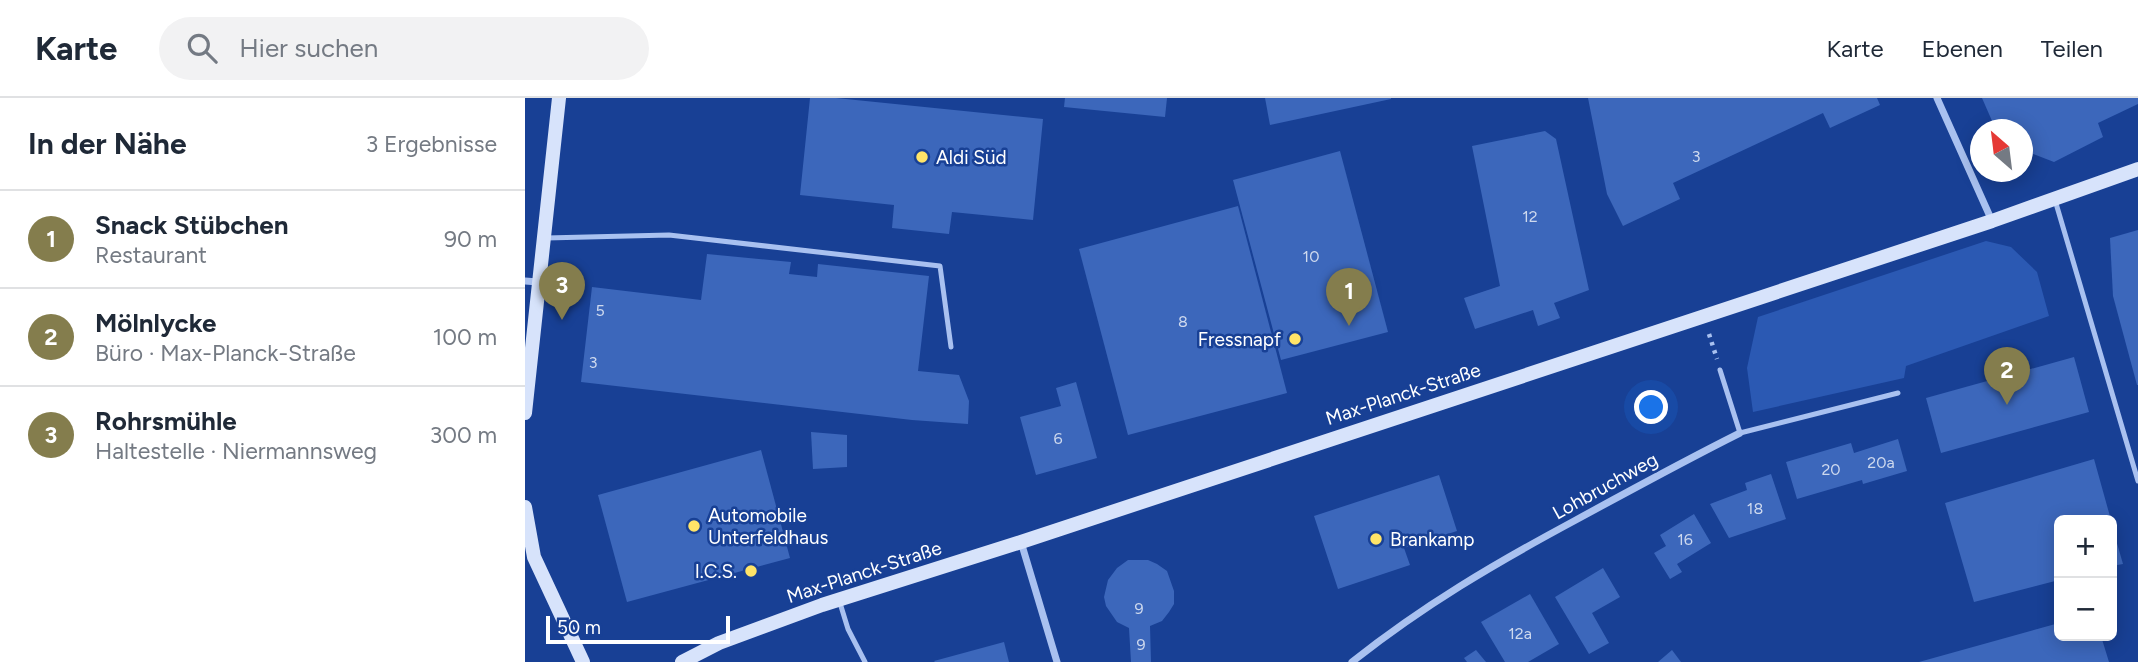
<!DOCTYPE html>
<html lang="de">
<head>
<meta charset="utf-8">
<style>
  :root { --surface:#fff; --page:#f2f2f3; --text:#1f2937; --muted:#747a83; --line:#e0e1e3; --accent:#847d4d }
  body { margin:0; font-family:Figtree,sans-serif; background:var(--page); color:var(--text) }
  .controls { position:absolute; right:21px; bottom:21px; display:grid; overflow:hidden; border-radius:10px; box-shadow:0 4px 18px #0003 }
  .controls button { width:63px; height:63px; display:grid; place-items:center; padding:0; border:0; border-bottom:2px solid var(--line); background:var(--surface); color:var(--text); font:35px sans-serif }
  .compass { position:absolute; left:1445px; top:21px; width:63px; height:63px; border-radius:50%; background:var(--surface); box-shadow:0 4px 18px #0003; rotate:332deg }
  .scale { position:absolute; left:21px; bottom:18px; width:184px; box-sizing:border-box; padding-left:7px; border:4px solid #fff; border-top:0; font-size:19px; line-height:24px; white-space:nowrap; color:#fff; -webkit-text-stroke:5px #184095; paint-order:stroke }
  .you { position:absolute; left:1127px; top:310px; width:24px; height:24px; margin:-18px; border:5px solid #fff; border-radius:50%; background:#1a73e8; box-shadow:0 0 0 10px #1a73e833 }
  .badge { display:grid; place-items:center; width:46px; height:46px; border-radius:50%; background:var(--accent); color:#fff; font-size:23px; font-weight:700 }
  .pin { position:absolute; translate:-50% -58px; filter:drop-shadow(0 2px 4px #0008) }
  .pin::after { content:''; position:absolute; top:37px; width:24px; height:21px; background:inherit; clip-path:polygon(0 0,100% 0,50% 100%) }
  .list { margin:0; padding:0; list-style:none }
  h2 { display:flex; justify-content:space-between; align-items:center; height:91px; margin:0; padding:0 28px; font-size:30px }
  h2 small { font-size:23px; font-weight:400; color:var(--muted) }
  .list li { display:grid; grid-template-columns:46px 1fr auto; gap:21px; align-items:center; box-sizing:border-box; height:98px; padding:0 28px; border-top:2px solid var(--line) }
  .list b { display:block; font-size:26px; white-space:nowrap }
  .list p { margin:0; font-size:23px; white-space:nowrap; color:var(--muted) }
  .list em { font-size:23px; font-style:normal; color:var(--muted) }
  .icon { flex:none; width:38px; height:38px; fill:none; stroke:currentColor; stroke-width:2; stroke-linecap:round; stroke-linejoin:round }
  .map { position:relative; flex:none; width:1613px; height:564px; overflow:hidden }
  header { display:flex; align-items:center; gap:42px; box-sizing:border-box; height:98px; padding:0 35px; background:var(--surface); border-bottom:2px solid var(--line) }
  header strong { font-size:33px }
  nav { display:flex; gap:38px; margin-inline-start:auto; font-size:24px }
  .search { width:490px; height:63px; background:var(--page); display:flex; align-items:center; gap:18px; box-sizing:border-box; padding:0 24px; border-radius:38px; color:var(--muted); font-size:26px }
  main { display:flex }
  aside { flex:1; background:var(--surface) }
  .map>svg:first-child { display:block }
  .green { fill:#2b59b3 }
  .building { fill:#3c67bb }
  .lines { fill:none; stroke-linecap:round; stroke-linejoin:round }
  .path { stroke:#a9c1f0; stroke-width:4.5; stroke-dasharray:3.5 5; stroke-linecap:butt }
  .lane { stroke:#a9c1f0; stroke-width:5 }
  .street { stroke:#a9c1f0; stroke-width:7 }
  .secondary { stroke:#d7e3fb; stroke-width:14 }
  .poi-dot { fill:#ffe468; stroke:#184095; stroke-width:2.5 }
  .labels { text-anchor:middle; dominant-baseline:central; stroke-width:5; stroke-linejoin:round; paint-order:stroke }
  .number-label { font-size:16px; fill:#ced9ee }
  .poi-label { font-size:19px; fill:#fff; stroke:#184095; text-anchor:start }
  .street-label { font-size:19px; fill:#fff; stroke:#184095 }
</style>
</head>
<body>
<header>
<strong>Karte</strong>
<div class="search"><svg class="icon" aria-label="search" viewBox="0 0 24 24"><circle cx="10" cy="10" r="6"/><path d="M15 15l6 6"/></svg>Hier suchen</div>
<nav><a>Karte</a><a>Ebenen</a><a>Teilen</a></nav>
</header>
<main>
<aside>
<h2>In der Nähe<small>3 Ergebnisse</small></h2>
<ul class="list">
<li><span class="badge">1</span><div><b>Snack Stübchen</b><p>Restaurant</p></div><em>90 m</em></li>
<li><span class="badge">2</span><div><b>Mölnlycke</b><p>Büro · Max-Planck-Straße</p></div><em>100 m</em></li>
<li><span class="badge">3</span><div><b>Rohrsmühle</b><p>Haltestelle · Niermannsweg</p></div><em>300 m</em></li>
</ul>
</aside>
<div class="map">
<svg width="1613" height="564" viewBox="0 0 1613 564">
  <rect width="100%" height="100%" fill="#184095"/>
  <path class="green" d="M1461,143L1486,149L1512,174L1524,218L1381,268L1379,280L1228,314L1222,270L1233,219Z"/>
  <g class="building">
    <path d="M285,0H311L518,21L508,122L427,114L424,136L367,130L369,107L275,97Z"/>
    <path d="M540,0H642L640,19L539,9Z"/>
    <path d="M740,0H866V1L745,27Z"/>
    <path d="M1063,0H1352L1355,7L1305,30L1298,15L1148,85L1155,101L1098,128L1082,96Z"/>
    <path d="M1457,0H1613V6L1573,25L1578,39L1529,64L1498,52V32H1471Z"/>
    <path d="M1020,33L1031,41L1064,192L1029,205L1035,220L1013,228L1008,212L950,231L939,200L975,188L947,48Z"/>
    <path d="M815,53L863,234L756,262L708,82Z"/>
    <path d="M713,108L762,295L603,337L554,151Z"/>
    <path d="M1613,132V287H1612L1588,198L1585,140Z"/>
    <path d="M182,156L266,164L264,176L292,179L293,166L404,178L393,273L434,277L444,303L443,326L387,322L56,284L67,189L176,202Z"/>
    <path d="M1549,259L1564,314L1416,355L1401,300Z"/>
    <path d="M551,284L572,360L511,377L495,319L536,308L531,290Z"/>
    <path d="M286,334L322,337V369L288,371Z"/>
    <path d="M1373,341L1382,373L1338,386L1337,382L1272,401L1261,364L1326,345L1329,355Z"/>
    <path d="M236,352L265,460L102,504L73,397Z"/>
    <path d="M1569,361L1586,422H1534V482L1449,504L1420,405Z"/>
    <path d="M1246,376L1261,421L1204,440L1185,406L1222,392L1220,385Z"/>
    <path d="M914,377L932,433L879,450L885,467L813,491L789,418Z"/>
    <path d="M1169,416L1186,445L1152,466L1157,474L1145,481L1129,455L1141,448L1135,437Z"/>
    <path d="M1587,428L1598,466L1587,468Z"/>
    <path d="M603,462H623L632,466L642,473L649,493V506L644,514L637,523L625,528L626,564H606L604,530L592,524L581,508L579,499L583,482L592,470Z"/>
    <path d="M1078,470L1095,499L1067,515L1084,545L1064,556L1030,499Z"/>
    <path d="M1005,496L1034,546L1003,564H980L956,524Z"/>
    <path d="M1534,525V538H1576L1584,564H1394Z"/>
    <path d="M479,544L484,564H410L409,563Z"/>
    <path d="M951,552L961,564H942L939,560Z"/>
    <path d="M1147,552L1156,564H1133Z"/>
  </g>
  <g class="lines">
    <path class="path" d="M1184,236L1192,261"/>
    <g class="lane">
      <path d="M1530,102L1613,383"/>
      <path d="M21,140L144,137L415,168L426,249"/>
      <path d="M1195,272L1215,335L1373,295"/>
      <path d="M315,505L323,531L340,564"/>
    </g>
    <g class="street">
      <path d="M1412,0L1467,123"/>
      <path d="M0,183L13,184"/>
      <path d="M496,444L532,564"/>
      <path d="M827,564C899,507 969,466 1049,423C1104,393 1159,363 1215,335"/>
    </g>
    <g class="secondary">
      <path d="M0,315L34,0"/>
      <path d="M0,409L9,459L58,564"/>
      <path d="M157,564L194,545L297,507L496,444L1467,123L1613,71"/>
    </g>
  </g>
  <g class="poi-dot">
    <circle cx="397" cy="59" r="7"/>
    <circle cx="770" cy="241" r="7"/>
    <circle cx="169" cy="428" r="7"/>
    <circle cx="851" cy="441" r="7"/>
    <circle cx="226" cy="473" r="7"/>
  </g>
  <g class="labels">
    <g class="number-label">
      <text x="1171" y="58">3</text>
      <text x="1005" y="118">12</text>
      <text x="786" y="158">10</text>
      <text x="75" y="212">5</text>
      <text x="658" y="223">8</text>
      <text x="68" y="264">3</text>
      <text x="533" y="340">6</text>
      <text x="1356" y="364">20a</text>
      <text x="1306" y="371">20</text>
      <text x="1230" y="410">18</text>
      <text x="1160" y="441">16</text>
      <text x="614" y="510">9</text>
      <text x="995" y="535">12a</text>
      <text x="616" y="546">9</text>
    </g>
    <g class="poi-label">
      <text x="411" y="59">Aldi Süd</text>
      <text x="756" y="241" text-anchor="end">Fressnapf</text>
      <text x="183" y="417">Automobile<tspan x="183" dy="22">Unterfeldhaus</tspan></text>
      <text x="865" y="441">Brankamp</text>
      <text x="212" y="473" text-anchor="end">I.C.S.</text>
    </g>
    <g class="street-label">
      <text transform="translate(878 296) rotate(-18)">Max-Planck-Straße</text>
      <text transform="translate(1080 388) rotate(-29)">Lohbruchweg</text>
      <text transform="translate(339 474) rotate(-18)">Max-Planck-Straße</text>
    </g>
  </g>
</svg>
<div class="controls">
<button>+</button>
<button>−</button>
</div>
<svg class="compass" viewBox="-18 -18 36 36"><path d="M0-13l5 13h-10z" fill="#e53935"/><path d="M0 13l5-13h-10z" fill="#747a83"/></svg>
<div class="scale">50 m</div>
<div class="you"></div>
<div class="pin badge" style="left:824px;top:228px">1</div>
<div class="pin badge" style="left:1482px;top:307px">2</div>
<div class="pin badge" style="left:37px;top:222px">3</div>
</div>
</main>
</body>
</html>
